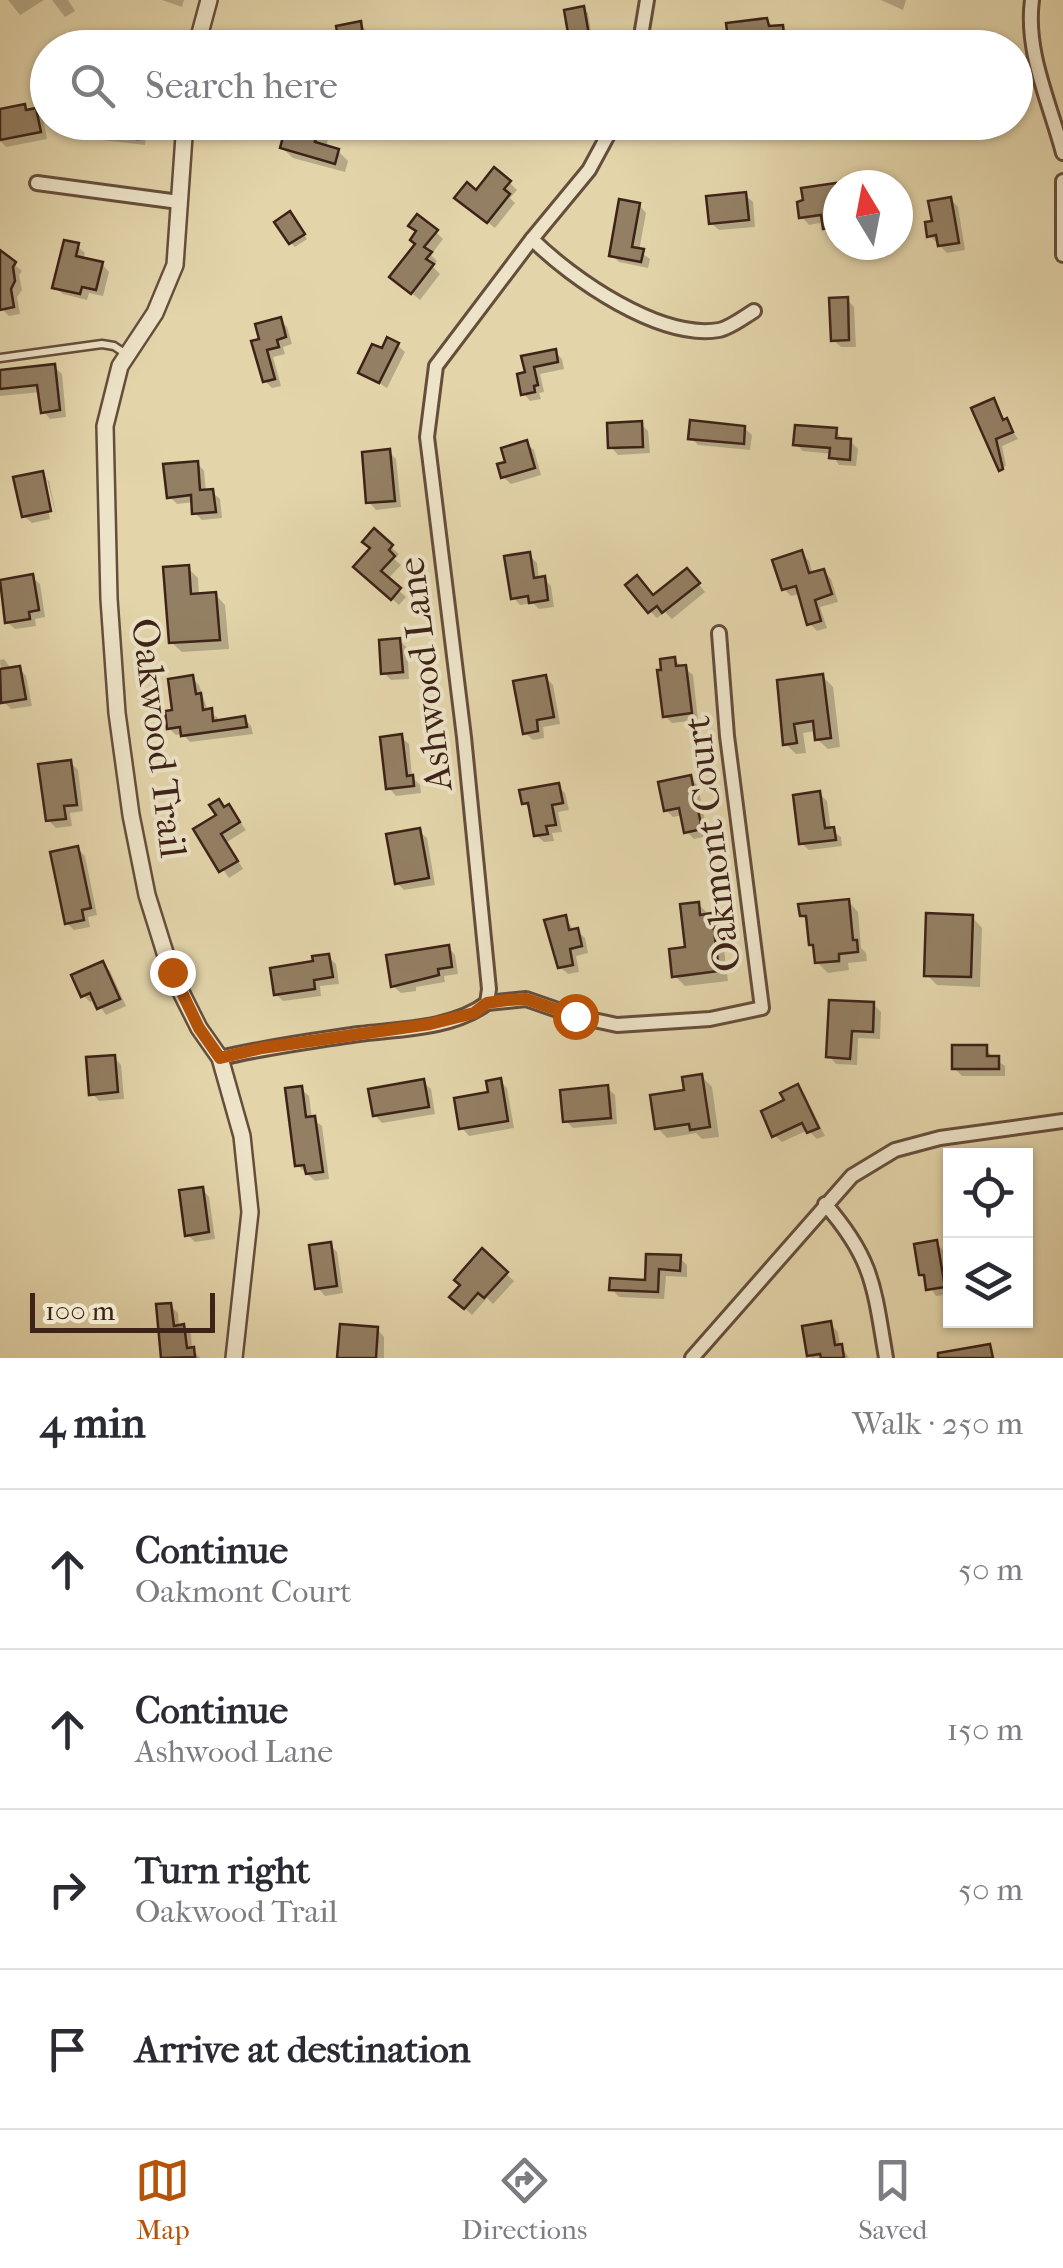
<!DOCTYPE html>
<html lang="en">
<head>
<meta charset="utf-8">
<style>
  :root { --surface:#fff; --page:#f2f2f3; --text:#2b2b33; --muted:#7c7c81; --line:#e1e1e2; --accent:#b45309 }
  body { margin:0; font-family:"IM FELL French Canon",serif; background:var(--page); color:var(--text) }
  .controls { position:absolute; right:30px; bottom:30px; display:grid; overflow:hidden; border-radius:0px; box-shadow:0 2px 8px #0004 }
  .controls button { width:90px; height:90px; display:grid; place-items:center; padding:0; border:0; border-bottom:2px solid var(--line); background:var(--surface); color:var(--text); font:50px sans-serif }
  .compass { position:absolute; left:823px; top:170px; width:90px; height:90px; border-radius:50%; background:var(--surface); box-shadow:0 2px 8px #0004; rotate:350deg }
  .scale { position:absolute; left:30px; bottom:25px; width:185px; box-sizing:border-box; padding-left:10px; border:5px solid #3d2217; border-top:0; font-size:28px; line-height:35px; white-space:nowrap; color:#3d2217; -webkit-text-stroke:8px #ede3c8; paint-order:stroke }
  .stop { position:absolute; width:30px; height:30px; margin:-22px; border:8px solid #b45309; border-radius:50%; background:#fff }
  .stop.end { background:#b45309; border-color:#fff; box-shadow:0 2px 10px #0008 }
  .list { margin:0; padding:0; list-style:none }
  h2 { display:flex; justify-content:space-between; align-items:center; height:130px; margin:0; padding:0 40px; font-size:42px }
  h2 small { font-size:32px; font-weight:400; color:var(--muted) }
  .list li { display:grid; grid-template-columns:65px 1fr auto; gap:30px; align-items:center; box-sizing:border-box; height:160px; padding:0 40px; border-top:2px solid var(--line) }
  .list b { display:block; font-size:38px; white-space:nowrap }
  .list p { margin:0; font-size:32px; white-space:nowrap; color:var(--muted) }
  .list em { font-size:32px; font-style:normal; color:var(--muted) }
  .icon { flex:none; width:55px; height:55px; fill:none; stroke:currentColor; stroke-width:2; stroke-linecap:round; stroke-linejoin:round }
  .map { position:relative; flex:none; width:1063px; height:1358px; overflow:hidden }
  .search { position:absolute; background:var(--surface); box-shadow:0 2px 8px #0004; left:30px; right:30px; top:30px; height:110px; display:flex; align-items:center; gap:25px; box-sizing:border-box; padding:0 35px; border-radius:55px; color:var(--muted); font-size:38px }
  .sheet { height:770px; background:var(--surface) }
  nav { display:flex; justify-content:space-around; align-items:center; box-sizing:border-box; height:140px; border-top:2px solid var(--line); background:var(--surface); font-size:28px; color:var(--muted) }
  nav a { display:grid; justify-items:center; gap:5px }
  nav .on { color:var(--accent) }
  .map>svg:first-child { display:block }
  .shadow { fill:#0003 }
  .building { fill:#937f63; stroke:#3d2217; stroke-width:2.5 }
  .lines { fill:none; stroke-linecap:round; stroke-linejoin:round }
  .service-casing { stroke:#664e3c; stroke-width:11 }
  .minor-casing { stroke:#664e3c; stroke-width:18 }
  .tertiary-casing { stroke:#664e3c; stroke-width:20 }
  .service { stroke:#ede3c8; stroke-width:6 }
  .minor { stroke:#ede3c8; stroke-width:12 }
  .tertiary { stroke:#ede3c8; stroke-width:15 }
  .route { stroke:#b45309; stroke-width:12 }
  .labels { text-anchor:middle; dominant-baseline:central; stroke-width:8; stroke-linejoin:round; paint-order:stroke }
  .street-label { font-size:38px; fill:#3d2217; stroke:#ede3c8 }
</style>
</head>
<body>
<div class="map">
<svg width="1063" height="1358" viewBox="0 0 1063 1358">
  <rect width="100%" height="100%" fill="#e3d4aa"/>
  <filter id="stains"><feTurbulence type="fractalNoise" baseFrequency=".002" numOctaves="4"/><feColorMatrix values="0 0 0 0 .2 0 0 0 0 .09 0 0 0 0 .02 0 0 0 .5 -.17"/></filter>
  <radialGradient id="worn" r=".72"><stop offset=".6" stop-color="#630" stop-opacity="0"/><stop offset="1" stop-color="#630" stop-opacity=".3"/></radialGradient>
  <g class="shadow">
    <path d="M8,0H44L20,15Z"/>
    <path d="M52,0H68L75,11L65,17Z"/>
    <path d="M162,0H184L182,7Z"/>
    <path d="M881,0H906L903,10Z"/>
    <path d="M583,9L588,13L592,39L576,42L571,38Z"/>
    <path d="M766,20L774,28L782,27L790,41L768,44V48H732Z"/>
    <path d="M360,24L367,31L369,43L357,45V48H325L324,42L341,39Z"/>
    <path d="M24,107L29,112L35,110L43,118L47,139L6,147L0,141V112Z"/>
    <path d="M86,122H147L145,145L93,139L85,132Z"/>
    <path d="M289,122H340L332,123L326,148L338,151L348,161L345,172L293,158L282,148Z"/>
    <path d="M685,122H710L712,133L694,136Z"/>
    <path d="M911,122H939L942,129L921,136Z"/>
    <path d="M510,183L517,190L510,198L515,203L495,228L465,205L476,193Z"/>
    <path d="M835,185L838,188V234L833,235L825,222L809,225L802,217Z"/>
    <path d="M745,195L753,202L755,227L719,230L711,223Z"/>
    <path d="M951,200L958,207L965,250L947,253L929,235Z"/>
    <path d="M639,205L646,213L639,251L650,259L648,268L619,262L612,255Z"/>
    <path d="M294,219L307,239L295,247L291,243Z"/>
    <path d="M436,232L443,239L431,255L437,261L433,267L440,274L420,300L392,277Z"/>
    <path d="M77,246L85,253L83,260L102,264L109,272L103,296L89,293L87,300L63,294L55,287Z"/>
    <path d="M0,253L22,271L19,275L22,290L17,297L20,314L9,316L2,309Z"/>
    <path d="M847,300L854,307L856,347H841L833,340Z"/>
    <path d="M280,320L287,327L292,344L283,347L285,354L273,357L281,386L272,388L265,381L262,340Z"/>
    <path d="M397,345L405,352L387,388L361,372Z"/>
    <path d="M555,352L562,359L564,369L540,374L544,392L539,393L541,399L530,401L523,393L528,375L524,358Z"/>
    <path d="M54,367L62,374L66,417L50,419L43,411L41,392L0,396V373Z"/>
    <path d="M993,401L1018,439L1002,446L1006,466L1000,468L974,409Z"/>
    <path d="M641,424L648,431L650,453L618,455L611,447Z"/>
    <path d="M744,428L752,435L750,450L698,445L691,438Z"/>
    <path d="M836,430L843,441H850L858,449L856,466L839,465L832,454L803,451L796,444Z"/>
    <path d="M526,443L534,450L541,475L511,484L503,477L508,464Z"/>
    <path d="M389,452L396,459L401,507L376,510L369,502Z"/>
    <path d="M197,463L204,471L206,492H212L220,499L222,518L202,520L195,513L194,502L177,504L169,496Z"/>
    <path d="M42,474L49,481L57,518L47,479H42L50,519L32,523L24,516Z"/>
    <path d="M391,547L399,554L394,559L401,565L387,580L406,597L399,605L364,574Z"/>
    <path d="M801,553L809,561L813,575L824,571L831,579L838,602L820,607L827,628L817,631L810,624L800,594L791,596L784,589Z"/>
    <path d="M529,555L537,563L539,580L544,579L551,586L554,607L539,609L533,603L520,605L513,597Z"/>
    <path d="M188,568L198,578L199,596L215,594L225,605L229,649L182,652L171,642Z"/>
    <path d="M32,577L40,584L45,617L35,619L36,626L15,629L7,622Z"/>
    <path d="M694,578L705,592L672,619L665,612L657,618L650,611L654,598Z"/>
    <path d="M399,640L407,648L409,679L391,680L384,673Z"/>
    <path d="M4,659L12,670L19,668L26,676L32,706L11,709L4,702L0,660Z"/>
    <path d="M674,660L693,675L698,720L672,723L665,716Z"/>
    <path d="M822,676L833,687L840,747L828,749L817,739L816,731L803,733L806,753L796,754L786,744L780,682Z"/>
    <path d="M192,678L199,685L208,711L218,718V723L244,718L251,726L253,734L190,742L183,734L176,735L169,728Z"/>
    <path d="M546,678L553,685L560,724L543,727L544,738L533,740L525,733Z"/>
    <path d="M401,737L409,744L412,777L420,785L421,793L396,796L389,788Z"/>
    <path d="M70,762L78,770L83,811L70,813L72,826L56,828L48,820Z"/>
    <path d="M690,778L698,786L708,836L694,839L687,832L683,815L673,817L666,810Z"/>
    <path d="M558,786L565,793L569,810L558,812L562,832L552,833L554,841L544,842L536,835L532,811L524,803Z"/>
    <path d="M820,794L827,801L831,830L841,837L842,846L809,850L801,843Z"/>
    <path d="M229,807L246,830L227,842L243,869L229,878L197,830Z"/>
    <path d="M419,831L427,838L435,885L404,890L397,883Z"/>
    <path d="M78,849L85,856L97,915L88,917L90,927L74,930L67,923Z"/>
    <path d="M848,901L858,912L861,948L866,953L867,961L848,963L849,970L828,973L817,962L809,922L802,915Z"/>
    <path d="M698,904L721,926L728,981L685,986L675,976L688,949Z"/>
    <path d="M565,917L574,931H577L585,938L588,953L576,956L579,972L568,974L560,967Z"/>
    <path d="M972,917L982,928L980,987L937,985L927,975Z"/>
    <path d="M448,947L455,955L458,974L444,976L445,982L416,987V991L401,993L393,986Z"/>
    <path d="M328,957L336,964L339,984L320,986L321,996L283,1001L276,994Z"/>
    <path d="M103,964L110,971L126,1006L106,1015L96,1000L90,1002L83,995Z"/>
    <path d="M873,1004L881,1012L880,1039L858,1038L857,1065L836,1064L829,1056Z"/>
    <path d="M986,1048L993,1058L1005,1066V1076H962L954,1068Z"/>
    <path d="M114,1057L121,1065L124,1099L99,1101L92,1093Z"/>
    <path d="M701,1076L712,1087L719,1137L702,1139L696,1133L667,1138L657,1127Z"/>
    <path d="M500,1081L507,1088L514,1128L469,1136L462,1128Z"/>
    <path d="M423,1082L431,1089L435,1114L382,1123L375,1115Z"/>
    <path d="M798,1087L805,1095L825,1136L817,1139L808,1130L782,1142L774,1135L787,1102Z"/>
    <path d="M607,1088L615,1095L617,1124L573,1128L566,1121Z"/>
    <path d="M301,1089L309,1096L312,1119L322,1126L329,1179L315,1181L297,1165Z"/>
    <path d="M202,1189L209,1197L215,1239L195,1242L187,1234Z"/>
    <path d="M936,1243L944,1251L950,1294L936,1296L922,1274Z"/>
    <path d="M330,1245L337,1252L343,1293L325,1296L318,1288Z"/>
    <path d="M482,1252L514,1281L493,1304L487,1298L472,1315L453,1297Z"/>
    <path d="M648,1256L680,1258L687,1265V1277L666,1276L664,1299L619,1297L612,1289L647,1282Z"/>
    <path d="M170,1306L178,1313L179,1328L183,1327L191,1334L192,1349L200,1358H164L159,1307Z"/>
    <path d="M830,1324L838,1332L840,1345L849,1358H812L809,1355Z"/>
    <path d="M377,1329L384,1337V1358H340Z"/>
  </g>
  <g class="building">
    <path d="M584,6L589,35L569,39L564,10Z"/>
    <path d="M767,18L769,26L783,25L784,34L762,37L763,48H729L726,23Z"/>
    <path d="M361,21L363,36L351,38L353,46L309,48L308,42L338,37L336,26Z"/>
    <path d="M25,104L26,110L36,108L41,132L0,140V109Z"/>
    <path d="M84,122H140L138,139L83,132Z"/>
    <path d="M287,122H320L315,142L339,149L335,164L280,148Z"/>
    <path d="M494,167L511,181L504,189L510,194L487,223L454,198L467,182L476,190Z"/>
    <path d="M836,183L838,226L823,229L821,215L799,218L797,202L803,200L801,188Z"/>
    <path d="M746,192L749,220L709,224L706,196Z"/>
    <path d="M951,197L959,243L938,246L936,235L927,237L925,222L932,221L928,201Z"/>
    <path d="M619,199L640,203L632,247L644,249L641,262L609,256Z"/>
    <path d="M290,211L305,234L289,244L274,222Z"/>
    <path d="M417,214L438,230L424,247L432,252L426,259L434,264L411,294L389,277L415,244L410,240L416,231L408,226Z"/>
    <path d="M64,240L79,243L76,256L103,262L96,290L82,287L80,294L52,288Z"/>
    <path d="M0,250L16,262L13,267L15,281L11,289L14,307L0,310Z"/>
    <path d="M848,297L849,340L831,341L829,298Z"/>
    <path d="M281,317L286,337L277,340L279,347L267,350L275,379L263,382L251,341L259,339L255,324Z"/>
    <path d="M387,337L399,343L379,383L358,373L372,344L382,348Z"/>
    <path d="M556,349L558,362L534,367L538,385L534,386L535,392L521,395L517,374L525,372L521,356Z"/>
    <path d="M55,364L60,410L41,413L37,385L0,389V370Z"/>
    <path d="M994,398L1003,420L1007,418L1013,432L996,439L1003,469L999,471L971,408Z"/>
    <path d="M690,420L745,426L744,444L688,439Z"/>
    <path d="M642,421L643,447L608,448L607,423Z"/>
    <path d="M795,425L837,428L836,438L851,439L850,460L829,458L830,448L793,445Z"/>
    <path d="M527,440L535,468L501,478L497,464L505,462L501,448Z"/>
    <path d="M390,449L395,501L366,503L362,452Z"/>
    <path d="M198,461L200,490L213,489L216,512L192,514L191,495L167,498L163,464Z"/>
    <path d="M43,471L51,511L22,517L13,477Z"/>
    <path d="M374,528L393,545L389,550L395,556L381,571L401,588L391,600L353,567L370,548L362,542Z"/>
    <path d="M802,550L809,573L824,569L832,594L815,600L821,621L807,625L796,586L782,590L772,560Z"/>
    <path d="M530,552L534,578L545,576L548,600L529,603L528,596L511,599L504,556Z"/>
    <path d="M189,565L191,594L216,592L220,640L169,643L163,567Z"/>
    <path d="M687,568L700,583L662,613L657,606L648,613L625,585L637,575L653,595Z"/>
    <path d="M33,574L39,610L29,612L30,619L5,623L0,580Z"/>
    <path d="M400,638L403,672L381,674L379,640Z"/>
    <path d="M675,657L676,666L686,665L692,713L663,717L657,670H661L660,659Z"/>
    <path d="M20,666L26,699L1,703L0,669Z"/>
    <path d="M823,674L831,738L815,740L813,721L794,724L797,743L783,745L777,680Z"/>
    <path d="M193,675L196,694L201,693L203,710L212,708L213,721L245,716L247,727L181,736L180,727L167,729L165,711L172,710L168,679Z"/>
    <path d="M546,675L554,717L537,720L538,731L523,734L513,681Z"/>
    <path d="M402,734L407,776L413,775L414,786L386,789L380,737Z"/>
    <path d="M71,760L77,805L64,806L66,819L46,821L38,764Z"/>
    <path d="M691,775L702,829L684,833L679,808L664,811L658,782Z"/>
    <path d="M559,783L563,803L552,805L556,825L546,826L548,834L534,836L528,803L522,804L519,790Z"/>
    <path d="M820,791L825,828L834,827L836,840L799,844L793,795Z"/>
    <path d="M219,799L224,807L229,804L240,822L221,834L238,861L219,872L193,829L216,815L209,805Z"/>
    <path d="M420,828L429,878L395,884L386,834Z"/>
    <path d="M78,846L91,908L82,910L84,920L65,924L50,852Z"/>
    <path d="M849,899L853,940H857L858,952L839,954V961L815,963L813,945H809L806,916H800L798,904Z"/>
    <path d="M699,902L700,915L712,913L719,971L672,977L669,949L685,947L680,904Z"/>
    <path d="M926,913L973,915L971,977L924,976Z"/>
    <path d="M566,915L569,930L578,928L582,946L570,949L573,965L558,968L544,920Z"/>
    <path d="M449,945L452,967L438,969L439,975L391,987L386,955Z"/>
    <path d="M329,954L333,977L314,980L315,989L274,995L270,968L313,961L312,956Z"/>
    <path d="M103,961L120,999L97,1009L90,993L81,997L71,975Z"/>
    <path d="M829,1000L874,1002L873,1032L852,1031L850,1059L826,1057Z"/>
    <path d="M952,1045H987V1056H999V1069H952Z"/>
    <path d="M115,1055L118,1092L89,1095L86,1057Z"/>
    <path d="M702,1074L710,1127L690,1130L689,1124L655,1129L650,1095L684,1090L682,1077Z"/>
    <path d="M501,1078L508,1121L459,1129L454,1098L488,1092L486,1081Z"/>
    <path d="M424,1079L429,1107L373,1116L368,1089Z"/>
    <path d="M798,1084L819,1128L807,1133L802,1123L772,1137L761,1111L784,1100L780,1093Z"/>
    <path d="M608,1085L611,1118L563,1122L560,1090Z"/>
    <path d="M302,1086L306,1117L315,1116L323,1172L306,1174L304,1165L295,1166L285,1088Z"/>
    <path d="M203,1187L209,1232L185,1236L179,1190Z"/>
    <path d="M937,1240L945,1287L926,1290L924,1275H919L914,1244Z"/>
    <path d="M331,1242L337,1286L315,1289L309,1245Z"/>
    <path d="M482,1248L508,1272L484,1298L478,1293L464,1309L449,1297L460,1285L454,1280Z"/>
    <path d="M646,1254L681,1255L680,1271L659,1269L658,1292L609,1290L610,1278L645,1280Z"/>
    <path d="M171,1303L174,1326L184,1324L187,1348L194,1347L195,1357L161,1358L156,1304Z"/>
    <path d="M831,1321L835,1345L842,1344L844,1358H821L820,1354L807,1356L802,1326Z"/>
    <path d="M340,1324L378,1327L376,1358H337Z"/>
    <path d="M990,1344L993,1358H938V1353Z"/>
  </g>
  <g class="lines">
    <g class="service-casing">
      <path id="service" d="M0,358L102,344L114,346L126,354"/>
    </g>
    <g class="minor-casing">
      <g id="minor">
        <path d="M1032,0C1025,52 1050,103 1063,153"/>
        <path d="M639,48L647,0"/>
        <path d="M1063,181V255"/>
        <path d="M37,183L179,202"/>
        <path d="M532,239C572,279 660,340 719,330C730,328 744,317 754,311"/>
        <path d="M487,1003L526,999L575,1016L617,1025L710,1019L762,1008L727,736L719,633"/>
        <path d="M220,1058C266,1047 312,1041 359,1034C400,1029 453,1029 487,1003L489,989L464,737L427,437L436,366L532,239L589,170L615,122"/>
        <path d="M825,1204C874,1260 874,1288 886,1358"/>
        <path d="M692,1358L852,1176L895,1150L940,1138L1063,1121"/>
      </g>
    </g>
    <g class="tertiary-casing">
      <g id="tertiary">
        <path d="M196,48L209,0"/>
        <path d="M185,122L175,265L155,313L120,366L105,426L109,599L117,713L131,815L147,895L171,972L199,1028L220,1058L242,1136L250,1212L234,1358"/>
      </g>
    </g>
    <use href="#service" class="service"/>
    <use href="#minor" class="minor"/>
    <use href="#tertiary" class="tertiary"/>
  </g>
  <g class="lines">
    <path class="route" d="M172,972L199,1028L220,1058L262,1048L430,1024L474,1013L487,1003L507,1000L526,999L575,1016"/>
  </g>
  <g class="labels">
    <g class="street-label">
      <text transform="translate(425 674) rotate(-97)">Ashwood Lane</text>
      <text transform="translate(159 738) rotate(83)">Oakwood Trail</text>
      <text transform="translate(712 844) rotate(-97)">Oakmont Court</text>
    </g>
  </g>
  <rect width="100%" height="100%" filter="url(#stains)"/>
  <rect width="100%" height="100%" fill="url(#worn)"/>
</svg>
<div class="controls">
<button><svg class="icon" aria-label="locate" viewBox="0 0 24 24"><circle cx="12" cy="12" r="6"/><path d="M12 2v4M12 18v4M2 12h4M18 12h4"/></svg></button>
<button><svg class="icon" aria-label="layers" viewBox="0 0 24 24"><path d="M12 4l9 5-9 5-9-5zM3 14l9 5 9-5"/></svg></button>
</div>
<svg class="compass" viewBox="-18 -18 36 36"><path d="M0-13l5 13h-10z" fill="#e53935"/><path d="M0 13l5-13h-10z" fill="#7c7c81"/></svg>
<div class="scale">100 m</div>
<div class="stop" style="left:575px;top:1016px"></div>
<div class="stop end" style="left:172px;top:972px"></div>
<div class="search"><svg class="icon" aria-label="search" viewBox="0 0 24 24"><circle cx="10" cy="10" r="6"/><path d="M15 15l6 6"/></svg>Search here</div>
</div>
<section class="sheet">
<h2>4 min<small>Walk · 250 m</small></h2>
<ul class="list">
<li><svg class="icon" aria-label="ahead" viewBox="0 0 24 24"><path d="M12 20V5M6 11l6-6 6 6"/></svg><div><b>Continue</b><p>Oakmont Court</p></div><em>50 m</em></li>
<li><svg class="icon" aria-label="ahead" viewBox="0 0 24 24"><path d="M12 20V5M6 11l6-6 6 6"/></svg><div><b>Continue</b><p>Ashwood Lane</p></div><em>150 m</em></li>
<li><svg class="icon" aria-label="right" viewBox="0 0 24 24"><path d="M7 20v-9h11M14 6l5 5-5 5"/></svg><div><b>Turn right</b><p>Oakwood Trail</p></div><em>50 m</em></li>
<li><svg class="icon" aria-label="arrive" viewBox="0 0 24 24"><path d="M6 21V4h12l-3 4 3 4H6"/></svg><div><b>Arrive at destination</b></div></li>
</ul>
</section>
<nav>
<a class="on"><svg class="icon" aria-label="map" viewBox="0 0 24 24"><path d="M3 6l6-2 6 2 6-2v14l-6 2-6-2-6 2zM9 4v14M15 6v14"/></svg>Map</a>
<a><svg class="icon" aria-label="directions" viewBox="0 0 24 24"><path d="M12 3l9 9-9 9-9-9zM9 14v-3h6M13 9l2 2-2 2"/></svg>Directions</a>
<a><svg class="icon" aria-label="saved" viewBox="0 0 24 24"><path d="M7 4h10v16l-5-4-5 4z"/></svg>Saved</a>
</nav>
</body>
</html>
